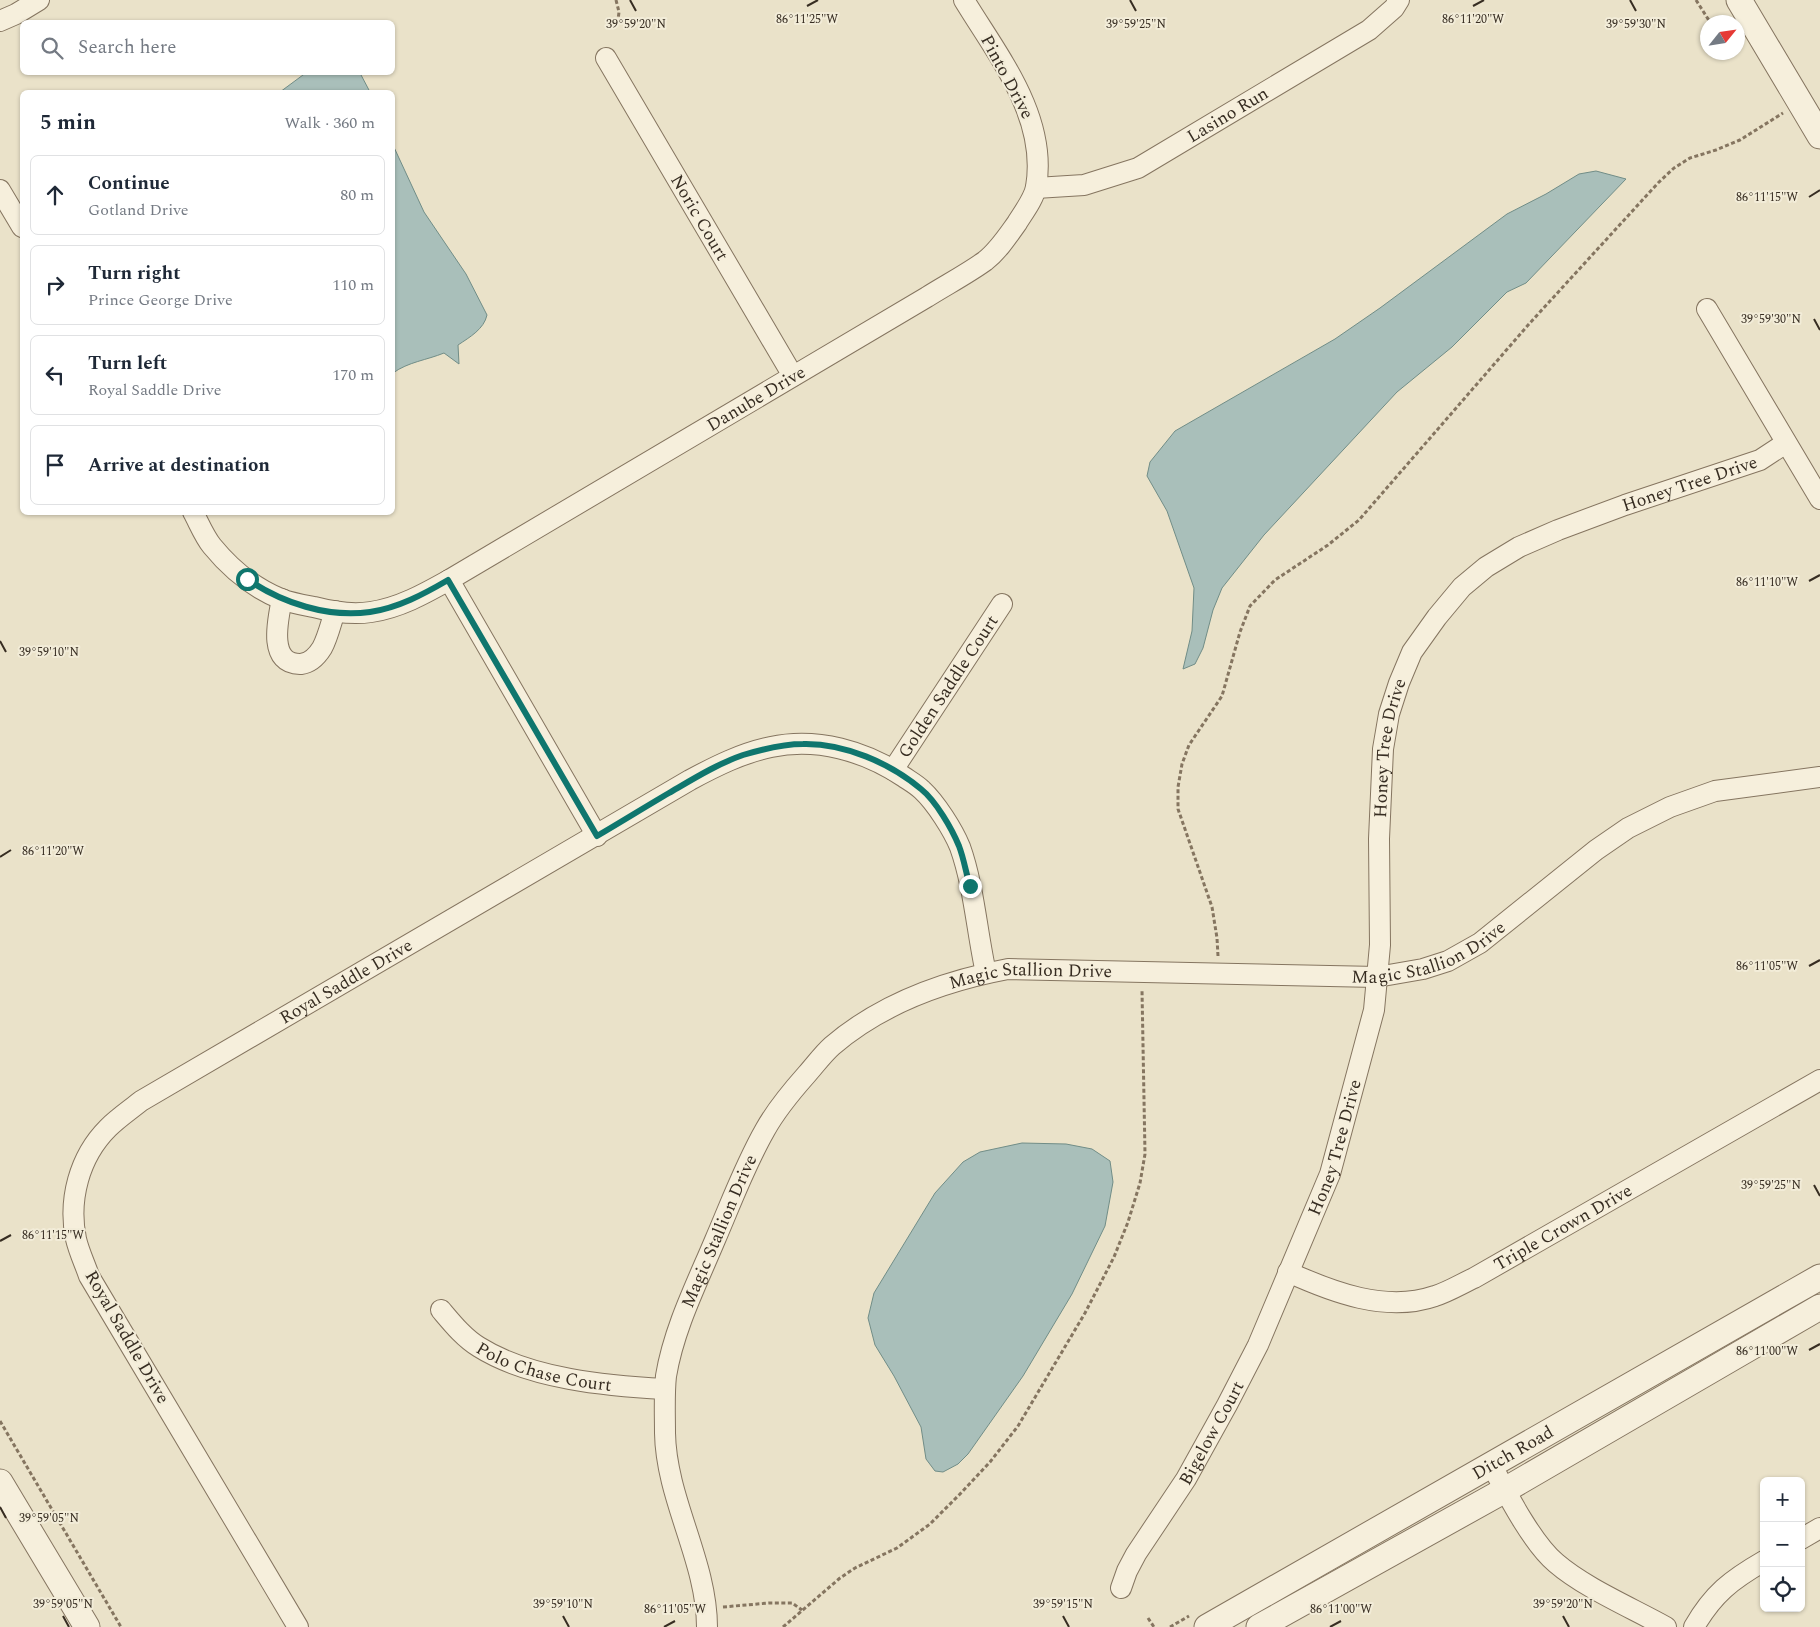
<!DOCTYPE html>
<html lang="en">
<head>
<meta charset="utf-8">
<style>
  :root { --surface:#fff; --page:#f2f2f3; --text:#1f2937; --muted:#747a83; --line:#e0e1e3 }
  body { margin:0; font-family:Spectral,serif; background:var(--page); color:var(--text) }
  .controls { position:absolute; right:15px; bottom:15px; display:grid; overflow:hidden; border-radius:8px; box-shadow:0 1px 4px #0004 }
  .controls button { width:45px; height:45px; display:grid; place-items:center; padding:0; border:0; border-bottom:1px solid var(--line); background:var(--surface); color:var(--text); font:25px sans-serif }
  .compass { position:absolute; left:1700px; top:15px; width:45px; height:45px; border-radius:50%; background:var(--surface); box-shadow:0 1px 4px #0004; rotate:60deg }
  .stop { position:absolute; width:15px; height:15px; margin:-11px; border:4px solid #0f766e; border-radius:50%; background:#fff }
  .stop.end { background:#0f766e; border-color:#fff; box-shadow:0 1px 5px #0008 }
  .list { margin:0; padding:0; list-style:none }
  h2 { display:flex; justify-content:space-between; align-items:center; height:65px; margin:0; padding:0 20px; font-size:21px }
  h2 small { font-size:16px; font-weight:400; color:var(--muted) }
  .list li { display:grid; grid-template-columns:32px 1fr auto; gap:15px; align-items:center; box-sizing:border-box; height:80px; margin:0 10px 10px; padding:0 10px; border:1px solid var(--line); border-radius:8px }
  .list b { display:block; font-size:19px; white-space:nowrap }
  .list p { margin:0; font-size:16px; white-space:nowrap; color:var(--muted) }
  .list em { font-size:16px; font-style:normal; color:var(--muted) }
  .icon { flex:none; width:28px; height:28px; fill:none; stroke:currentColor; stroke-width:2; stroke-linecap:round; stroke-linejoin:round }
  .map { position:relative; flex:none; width:1820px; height:1627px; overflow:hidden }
  .search { position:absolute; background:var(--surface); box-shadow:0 1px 4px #0004; left:20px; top:20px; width:375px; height:55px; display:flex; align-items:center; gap:12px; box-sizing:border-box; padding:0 18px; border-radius:8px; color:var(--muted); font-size:19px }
  .panel { position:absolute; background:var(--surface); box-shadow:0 1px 4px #0004; left:20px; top:90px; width:375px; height:425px; border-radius:8px }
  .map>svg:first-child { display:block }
  .water { fill:#a9bfba; stroke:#718d87 }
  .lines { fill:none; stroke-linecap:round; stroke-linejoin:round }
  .minor-casing { stroke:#857560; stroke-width:22 }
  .tertiary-casing { stroke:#857560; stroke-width:27 }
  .path { stroke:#857560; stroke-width:3; stroke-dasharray:4 2.5; stroke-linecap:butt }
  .minor { stroke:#f6efdc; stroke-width:20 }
  .tertiary { stroke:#f6efdc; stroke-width:25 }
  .route { stroke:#0f766e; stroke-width:6 }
  .ticks { fill:none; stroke:#372d22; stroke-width:2 }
  .labels { text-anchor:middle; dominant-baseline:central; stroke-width:4; stroke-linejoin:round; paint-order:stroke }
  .street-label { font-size:18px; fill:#372d22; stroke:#f2ecd8 }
  .ticks-label { font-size:12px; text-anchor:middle; fill:#372d22; stroke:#f2ecd8; stroke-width:4; stroke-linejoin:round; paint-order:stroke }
</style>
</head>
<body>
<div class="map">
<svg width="1820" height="1627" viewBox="0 0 1820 1627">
  <rect width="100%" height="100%" fill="#eae2c9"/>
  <g class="water">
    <path d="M307,72L360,73L370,92H280Z"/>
    <path d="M392,143L424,212L466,274L487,315C484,329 470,337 458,345L459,364L444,353C427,360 408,362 393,373Z"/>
    <path d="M1596,171L1626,179L1526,283L1507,292L1452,347L1397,392L1264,535L1222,588L1213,610L1203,648L1195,664L1183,669L1192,631L1194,588L1167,511L1147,476L1150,462L1175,431L1335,339L1380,308L1507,214L1546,194L1579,174Z"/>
    <path d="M1022,1143L1066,1144L1092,1149L1110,1161L1113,1182L1105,1226L1072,1294L1023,1376L968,1454L958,1464L943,1472L935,1471L926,1459L921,1427L894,1376L875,1345L868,1318L874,1293L935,1193L963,1162L980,1152Z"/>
  </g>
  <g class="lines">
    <g class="minor-casing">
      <g id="minor">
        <path d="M0,21L16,14L39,0"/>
        <path id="s1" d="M606,58L793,376"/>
        <path id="s2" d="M1036,188L1084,185L1138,168L1369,30L1394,8L1399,0"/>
        <path d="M0,190L22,227"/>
        <path d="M1707,309L1820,499"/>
        <path id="s3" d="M193,512C199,523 204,536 212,546C230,568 254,588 281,599C291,603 303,605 314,607C333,612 352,615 371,612C399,608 424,594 449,580L927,297C946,285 967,274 985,261C998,251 1007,237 1017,223C1023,213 1034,199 1036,187C1048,117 998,56 964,0"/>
        <path d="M449,580L597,836"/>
        <path d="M282,599C278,619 267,665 301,664C310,663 317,656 322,648C328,637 331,623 335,611"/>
        <path id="s4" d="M893,770L1002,604"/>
        <path id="s5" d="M1288,1272C1332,1292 1386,1313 1435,1296C1448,1292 1461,1284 1474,1278L1820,1080"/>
        <path id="s6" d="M441,1310C452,1323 464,1338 479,1347C530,1379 607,1386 665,1389"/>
        <path d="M1491,1464C1506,1492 1532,1543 1556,1563C1585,1588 1632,1608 1666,1627"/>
        <path d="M1801,1539L1820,1528"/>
        <path id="s7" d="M1121,1588L1127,1571L1136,1554L1186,1479L1227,1405L1258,1345L1330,1174L1374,1010L1380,945L1379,839L1383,749L1389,714L1399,683L1412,652L1437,617L1462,587L1486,567L1519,547L1558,530L1625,505L1760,460L1786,443"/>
        <path id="s8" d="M298,1627L89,1276C85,1264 79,1252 76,1239C68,1200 79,1157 108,1128C118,1118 130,1110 141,1101L690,780C716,766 742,753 771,747C817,737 865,751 904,777C910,781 917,785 922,790C936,803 953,830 960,847C974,886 977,933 986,973"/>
        <path id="s9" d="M707,1627C707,1561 666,1499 665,1433C665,1415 664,1394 666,1376C674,1328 697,1283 715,1240C731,1203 745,1165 765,1130C776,1110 791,1092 807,1074C815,1065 823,1054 832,1046C882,1003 944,981 1008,969L1377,977L1423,969L1448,961L1480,943L1596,850L1628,828L1670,807L1715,791L1820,777"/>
        <path d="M1694,1627C1713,1594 1731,1580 1764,1561"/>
      </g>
    </g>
    <g class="tertiary-casing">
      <g id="tertiary">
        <path d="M1739,0L1820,136"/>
        <path d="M0,1482L87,1627"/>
        <path id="s10" d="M1207,1627L1820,1277"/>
        <path d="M1259,1627L1505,1490L1820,1307"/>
      </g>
    </g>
    <g class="path">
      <path d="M616,0L619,12L618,20"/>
      <path d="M1696,0L1710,22"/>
      <path d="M1218,956L1217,938L1212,907L1178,809V787L1182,764L1189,745L1222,696L1240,632L1250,606L1275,580L1328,545L1359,520L1529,324L1658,183L1674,168L1690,158L1716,150L1740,140L1783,113"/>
      <path d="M0,1421L121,1627"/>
      <path d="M723,1607L769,1603H792L802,1610"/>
      <path d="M1148,1618L1154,1627"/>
      <path d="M783,1627L840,1578L855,1568L897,1548L930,1524L960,1494L990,1462L1018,1426L1085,1313L1114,1257L1128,1222L1140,1183L1145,1154L1142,990"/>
      <path d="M1170,1627L1189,1616"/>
    </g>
    <use href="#minor" class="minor"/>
    <use href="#tertiary" class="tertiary"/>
  </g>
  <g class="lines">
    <path class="route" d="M247,579C282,603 328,618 370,612C398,608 424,594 448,580L597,836C621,822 645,807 669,793C693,779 717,764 743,755C763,749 782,744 803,744C844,743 890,763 921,789C936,801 952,829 959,846C964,859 966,873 970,886"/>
  </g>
  <path class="ticks" d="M630,0L636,11M1130,0L1136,11M1630,0L1636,11M807,6L818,0M1473,6L1484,0M1809,197L1820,190M1814,319L1820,330M1809,581L1820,575M0,641L6,652M0,857L11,850M1809,966L1820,960M1814,1185L1820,1196M0,1241L11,1235M1809,1350L1820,1344M0,1507L6,1518M63,1616L69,1627M563,1616L569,1627M1063,1616L1069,1627M1563,1616L1569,1627M664,1627L675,1621M1330,1627L1341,1621"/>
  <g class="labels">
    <g class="street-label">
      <text transform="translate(1007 77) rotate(62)">Pinto Drive</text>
      <text stroke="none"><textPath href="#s2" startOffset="209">Lasino Run</textPath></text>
      <text stroke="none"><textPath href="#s1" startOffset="185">Noric Court</textPath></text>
      <text stroke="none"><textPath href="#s3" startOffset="660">Danube Drive</textPath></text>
      <text stroke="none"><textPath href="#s7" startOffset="1332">Honey Tree Drive</textPath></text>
      <text stroke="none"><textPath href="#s4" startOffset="100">Golden Saddle Court</textPath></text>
      <text stroke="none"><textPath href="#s7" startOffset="898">Honey Tree Drive</textPath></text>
      <text stroke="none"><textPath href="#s9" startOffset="1250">Magic Stallion Drive</textPath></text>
      <text stroke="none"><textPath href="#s9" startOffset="846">Magic Stallion Drive</textPath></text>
      <text stroke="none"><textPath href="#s8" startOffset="848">Royal Saddle Drive</textPath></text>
      <text stroke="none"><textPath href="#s7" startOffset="492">Honey Tree Drive</textPath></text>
      <text stroke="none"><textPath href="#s5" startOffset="298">Triple Crown Drive</textPath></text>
      <text stroke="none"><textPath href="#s9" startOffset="411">Magic Stallion Drive</textPath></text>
      <text transform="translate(127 1337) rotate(60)">Royal Saddle Drive</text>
      <text stroke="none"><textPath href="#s6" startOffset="122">Polo Chase Court</textPath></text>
      <text stroke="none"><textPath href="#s7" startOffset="180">Bigelow Court</textPath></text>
      <text stroke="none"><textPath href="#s10" startOffset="352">Ditch Road</textPath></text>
    </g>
  </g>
  <g class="ticks-label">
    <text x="807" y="23">86°11'25"W</text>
    <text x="1473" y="23">86°11'20"W</text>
    <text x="1636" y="28">39°59'30"N</text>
    <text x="636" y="28">39°59'20"N</text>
    <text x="1136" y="28">39°59'25"N</text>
    <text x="1767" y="201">86°11'15"W</text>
    <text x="1771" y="323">39°59'30"N</text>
    <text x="1767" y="586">86°11'10"W</text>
    <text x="49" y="656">39°59'10"N</text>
    <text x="53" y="855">86°11'20"W</text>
    <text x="1767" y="970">86°11'05"W</text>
    <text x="1771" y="1189">39°59'25"N</text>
    <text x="53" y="1239">86°11'15"W</text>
    <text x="1767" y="1355">86°11'00"W</text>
    <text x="49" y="1522">39°59'05"N</text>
    <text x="63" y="1608">39°59'05"N</text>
    <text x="563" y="1608">39°59'10"N</text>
    <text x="1063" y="1608">39°59'15"N</text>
    <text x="1563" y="1608">39°59'20"N</text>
    <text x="675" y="1613">86°11'05"W</text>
    <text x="1341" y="1613">86°11'00"W</text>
  </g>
</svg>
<div class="controls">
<button>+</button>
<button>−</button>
<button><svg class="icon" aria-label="locate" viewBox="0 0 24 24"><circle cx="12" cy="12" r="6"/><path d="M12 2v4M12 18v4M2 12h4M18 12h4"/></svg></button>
</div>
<svg class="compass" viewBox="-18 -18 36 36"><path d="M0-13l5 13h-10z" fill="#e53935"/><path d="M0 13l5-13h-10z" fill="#747a83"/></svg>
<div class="stop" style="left:247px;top:579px"></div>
<div class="stop end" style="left:970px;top:886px"></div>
<div class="search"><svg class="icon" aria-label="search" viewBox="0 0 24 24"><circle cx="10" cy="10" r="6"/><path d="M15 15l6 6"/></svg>Search here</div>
<section class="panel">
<h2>5 min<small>Walk · 360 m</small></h2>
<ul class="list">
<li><svg class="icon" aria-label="ahead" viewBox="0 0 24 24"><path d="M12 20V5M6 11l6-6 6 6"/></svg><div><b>Continue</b><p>Gotland Drive</p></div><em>80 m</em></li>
<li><svg class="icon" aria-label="right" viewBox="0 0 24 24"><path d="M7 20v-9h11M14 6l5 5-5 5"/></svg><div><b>Turn right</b><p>Prince George Drive</p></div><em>110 m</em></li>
<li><svg class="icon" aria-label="left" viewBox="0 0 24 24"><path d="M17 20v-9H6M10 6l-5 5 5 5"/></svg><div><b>Turn left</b><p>Royal Saddle Drive</p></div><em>170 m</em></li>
<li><svg class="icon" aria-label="arrive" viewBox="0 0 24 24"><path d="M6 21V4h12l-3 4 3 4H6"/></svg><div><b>Arrive at destination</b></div></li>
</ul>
</section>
</div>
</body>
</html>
